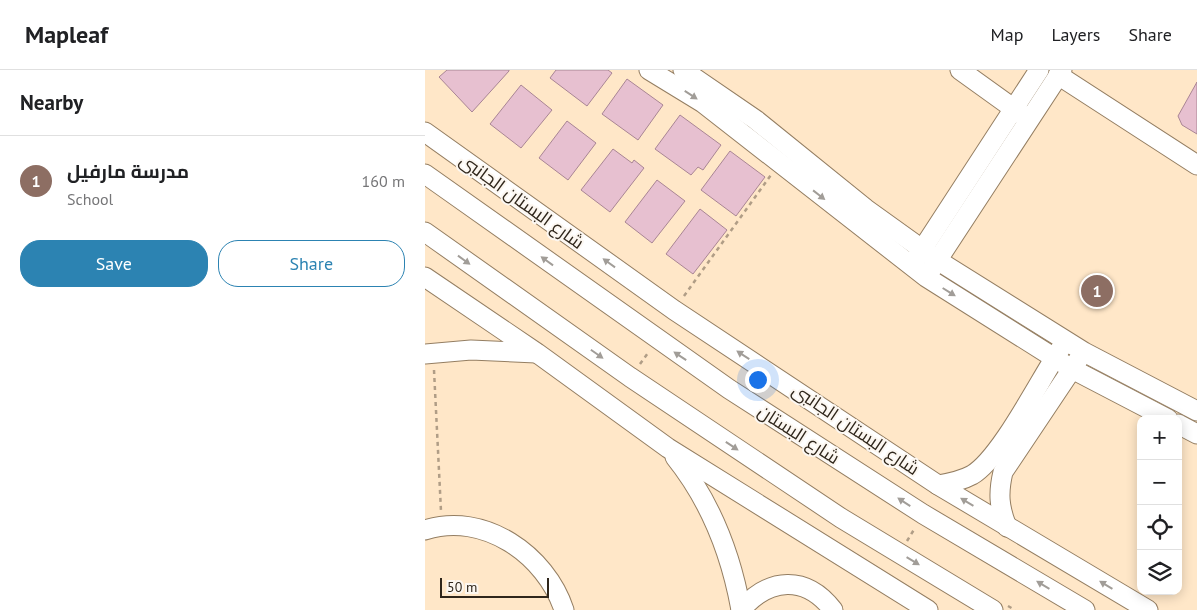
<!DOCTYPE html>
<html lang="en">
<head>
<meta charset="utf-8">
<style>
  :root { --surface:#fff; --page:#f6f6f6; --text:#202124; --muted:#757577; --line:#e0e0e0; --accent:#2c83b2 }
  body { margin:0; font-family:"PT Sans",Cairo,sans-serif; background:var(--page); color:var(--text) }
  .controls { position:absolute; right:15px; bottom:15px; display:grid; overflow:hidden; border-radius:10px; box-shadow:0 2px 12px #0003 }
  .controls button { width:45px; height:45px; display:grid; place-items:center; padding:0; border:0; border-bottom:1px solid var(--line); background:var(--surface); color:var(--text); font:25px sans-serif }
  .scale { position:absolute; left:15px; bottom:12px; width:109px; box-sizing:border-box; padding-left:5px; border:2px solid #2f261b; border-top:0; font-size:14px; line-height:18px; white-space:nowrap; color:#2f261b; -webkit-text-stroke:4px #fcf7f1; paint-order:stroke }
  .you { position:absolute; left:332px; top:309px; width:18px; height:18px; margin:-12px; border:4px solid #fff; border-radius:50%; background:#1a73e8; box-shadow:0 0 0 8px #1a73e833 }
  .badge { display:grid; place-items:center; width:32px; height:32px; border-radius:50%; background:var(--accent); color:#fff; font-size:16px; font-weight:700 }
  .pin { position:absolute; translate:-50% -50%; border:2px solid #fff; box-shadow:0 1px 5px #0006 }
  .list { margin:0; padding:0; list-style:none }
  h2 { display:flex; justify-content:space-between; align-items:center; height:65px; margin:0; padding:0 20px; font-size:21px }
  h2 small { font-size:16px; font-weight:400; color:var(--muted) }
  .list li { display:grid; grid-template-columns:32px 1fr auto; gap:15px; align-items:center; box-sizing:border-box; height:90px; padding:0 20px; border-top:1px solid var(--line) }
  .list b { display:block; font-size:19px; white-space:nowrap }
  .list p { margin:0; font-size:16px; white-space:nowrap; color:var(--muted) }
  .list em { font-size:16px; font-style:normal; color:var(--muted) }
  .actions { display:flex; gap:10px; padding:15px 20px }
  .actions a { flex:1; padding:11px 0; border:1px solid var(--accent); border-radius:20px; text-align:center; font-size:18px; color:var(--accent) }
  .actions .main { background:var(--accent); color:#fff }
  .icon { flex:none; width:28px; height:28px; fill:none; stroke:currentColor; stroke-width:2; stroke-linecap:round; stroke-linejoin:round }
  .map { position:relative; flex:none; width:772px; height:540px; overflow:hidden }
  header { display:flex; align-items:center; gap:30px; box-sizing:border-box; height:70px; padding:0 25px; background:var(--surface); border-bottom:1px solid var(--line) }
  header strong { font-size:24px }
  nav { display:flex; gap:28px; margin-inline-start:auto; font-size:18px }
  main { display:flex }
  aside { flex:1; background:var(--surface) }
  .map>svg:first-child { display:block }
  .building { fill:#e7c0d0; stroke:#a98594 }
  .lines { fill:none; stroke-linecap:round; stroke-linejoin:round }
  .minor-casing { stroke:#947e62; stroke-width:21 }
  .path { stroke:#b09d86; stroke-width:2.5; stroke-dasharray:4 4; stroke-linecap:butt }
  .minor { stroke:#fff; stroke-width:19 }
  .oneway { fill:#a19d98 }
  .labels { text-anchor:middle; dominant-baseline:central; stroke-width:4; stroke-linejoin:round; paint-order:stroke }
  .street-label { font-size:18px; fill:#2f261b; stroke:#fcf7f1 }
</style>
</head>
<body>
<header>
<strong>Mapleaf</strong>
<nav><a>Map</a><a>Layers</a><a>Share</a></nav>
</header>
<main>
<aside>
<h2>Nearby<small></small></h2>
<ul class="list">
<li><span class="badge" style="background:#8d6e63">1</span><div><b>مدرسة مارفيل</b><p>School</p></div><em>160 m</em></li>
</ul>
<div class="actions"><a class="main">Save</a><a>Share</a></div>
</aside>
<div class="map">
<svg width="772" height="540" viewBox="0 0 772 540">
  <rect width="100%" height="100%" fill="#ffe7c8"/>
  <g class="building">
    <path d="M22,0H84V1L47,42L14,7Z"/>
    <path d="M131,0H183L187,3L162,36L125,8Z"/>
    <path d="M202,9L238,35L213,70L177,44Z"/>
    <path d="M772,12V64L757,55L753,46Z"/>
    <path d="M96,15L127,40L96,78L65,54Z"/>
    <path d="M255,45L296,75L278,100L273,97L266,105L230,79Z"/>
    <path d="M142,51L171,73L143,110L114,88Z"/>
    <path d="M188,79L207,93L209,90L219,98L185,142L156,120Z"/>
    <path d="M305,81L340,107L311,146L276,120Z"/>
    <path d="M232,110L260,131L227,173L200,152Z"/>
    <path d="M275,139L302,160L268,204L241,184Z"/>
  </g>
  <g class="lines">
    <g class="minor-casing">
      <g id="minor">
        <path d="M224,0L278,33L501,207L647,299L743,349"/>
        <path d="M258,0L331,50L441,139L512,190L659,282L772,341"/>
        <path d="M535,0L599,46"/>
        <path d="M633,5L772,95"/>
        <path d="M0,62L249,240L513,415L723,540"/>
        <path d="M0,104L304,319L498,444L660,540"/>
        <path d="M0,162L205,307L416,448L568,540"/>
        <path d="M491,189L614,0"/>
        <path d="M506,200L637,0"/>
        <path d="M0,207L112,283L243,378L503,540"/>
        <path d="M0,284L46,280L111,283"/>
        <path d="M753,354L772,364"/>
        <path d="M250,387C286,432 306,484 316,540"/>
        <path d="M513,415C525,413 536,411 547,405C576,388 615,309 636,278"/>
        <path d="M582,457C574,437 573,423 578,402L653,290"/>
        <path d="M0,460C59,441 121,485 139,540"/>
        <path d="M316,540C344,507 381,505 408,540"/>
      </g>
    </g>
    <g class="path">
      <path d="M259,226L346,105"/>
      <path d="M215,294L223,283"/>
      <path d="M9,300L16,441"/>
      <path d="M482,471L490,458"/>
      <path d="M583,536L590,540"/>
    </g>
    <use href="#minor" class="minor"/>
  </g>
  <defs><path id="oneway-solid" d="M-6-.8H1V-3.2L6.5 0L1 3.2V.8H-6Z" transform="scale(1.25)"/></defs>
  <g class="oneway">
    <use href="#oneway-solid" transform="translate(266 25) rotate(33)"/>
    <use href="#oneway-solid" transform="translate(394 125) rotate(38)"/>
    <use href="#oneway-solid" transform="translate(39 190) rotate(36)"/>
    <use href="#oneway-solid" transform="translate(122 191) rotate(-144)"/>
    <use href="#oneway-solid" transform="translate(184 193) rotate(-144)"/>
    <use href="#oneway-solid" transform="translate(524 222) rotate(32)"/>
    <use href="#oneway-solid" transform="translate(172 284) rotate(35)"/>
    <use href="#oneway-solid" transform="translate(318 285) rotate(-147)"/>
    <use href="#oneway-solid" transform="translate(255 286) rotate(-146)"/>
    <use href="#oneway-solid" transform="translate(307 376) rotate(34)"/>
    <use href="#oneway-solid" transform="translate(479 432) rotate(-147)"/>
    <use href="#oneway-solid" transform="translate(542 432) rotate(-149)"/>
    <use href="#oneway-solid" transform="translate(488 491) rotate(31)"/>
    <use href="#oneway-solid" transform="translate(618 515) rotate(-149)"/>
    <use href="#oneway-solid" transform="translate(681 515) rotate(-149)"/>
  </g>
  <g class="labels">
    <g class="street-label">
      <text transform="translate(97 131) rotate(36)">شارع البستان الجانبى</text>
      <text transform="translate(431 359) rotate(34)">شارع البستان الجانبى</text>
      <text transform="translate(374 364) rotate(33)">شارع البستان</text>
    </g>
  </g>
</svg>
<div class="controls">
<button>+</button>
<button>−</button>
<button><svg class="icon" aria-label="locate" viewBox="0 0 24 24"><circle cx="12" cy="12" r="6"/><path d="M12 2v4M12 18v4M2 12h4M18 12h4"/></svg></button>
<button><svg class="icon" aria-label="layers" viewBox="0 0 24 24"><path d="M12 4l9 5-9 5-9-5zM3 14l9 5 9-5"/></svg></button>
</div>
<div class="scale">50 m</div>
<div class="you"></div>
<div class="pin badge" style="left:672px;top:221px;background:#8d6e63">1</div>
</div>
</main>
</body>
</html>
